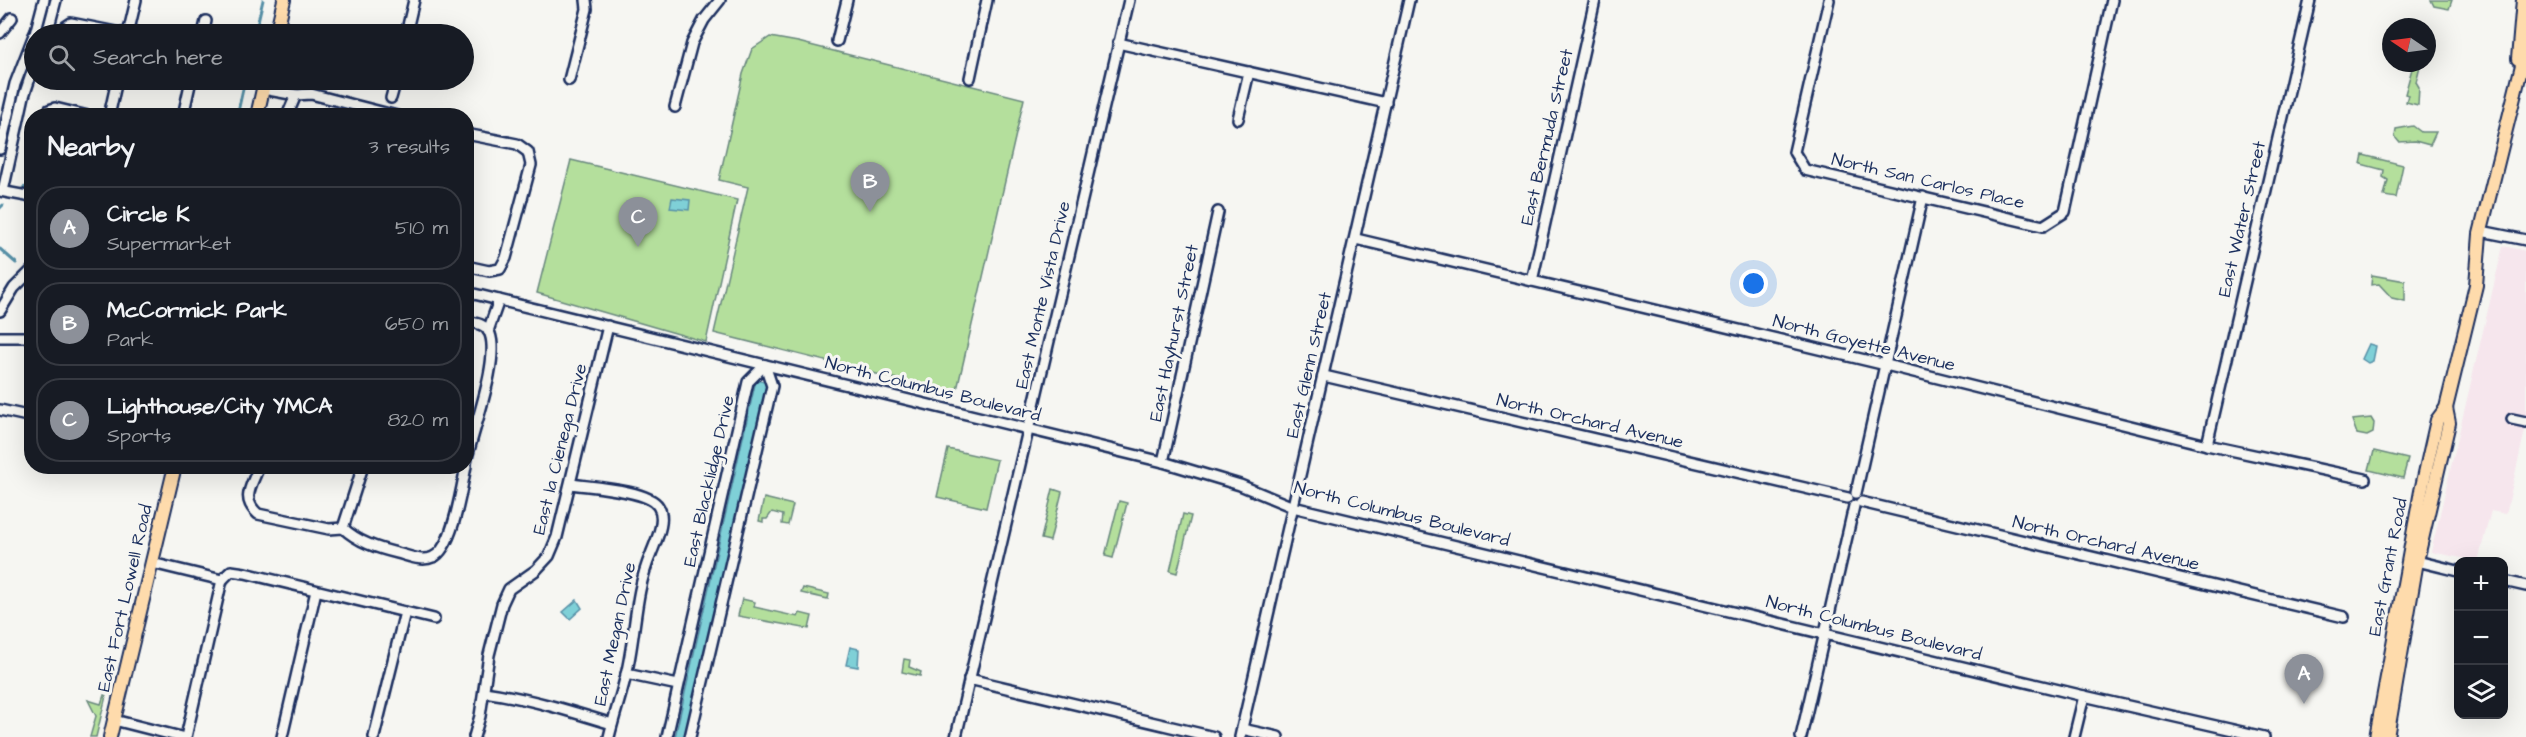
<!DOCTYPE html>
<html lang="en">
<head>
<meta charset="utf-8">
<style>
  :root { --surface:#171b24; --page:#242831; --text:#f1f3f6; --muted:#9ea1a6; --line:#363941; --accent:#8c9099 }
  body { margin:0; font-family:"Architects Daughter",sans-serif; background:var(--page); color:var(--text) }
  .controls { position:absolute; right:18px; bottom:18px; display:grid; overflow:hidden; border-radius:12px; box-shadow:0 6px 24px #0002 }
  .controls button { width:54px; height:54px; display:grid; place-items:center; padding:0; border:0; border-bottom:2px solid var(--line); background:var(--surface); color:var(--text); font:30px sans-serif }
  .compass { position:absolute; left:2382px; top:18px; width:54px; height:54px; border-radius:50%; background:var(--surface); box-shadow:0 6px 24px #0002; rotate:283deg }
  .you { position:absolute; left:1754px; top:284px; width:21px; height:21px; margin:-15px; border:4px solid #fff; border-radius:50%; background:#1a73e8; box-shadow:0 0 0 9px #1a73e833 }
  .badge { display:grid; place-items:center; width:39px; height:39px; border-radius:50%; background:var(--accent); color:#fff; font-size:20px; font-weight:700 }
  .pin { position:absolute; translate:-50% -50px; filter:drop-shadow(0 2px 3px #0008) }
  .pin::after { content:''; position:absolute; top:32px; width:21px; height:18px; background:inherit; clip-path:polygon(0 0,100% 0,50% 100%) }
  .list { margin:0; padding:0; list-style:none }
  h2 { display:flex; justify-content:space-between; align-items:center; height:78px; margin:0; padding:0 24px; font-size:26px }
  h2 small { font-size:20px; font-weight:400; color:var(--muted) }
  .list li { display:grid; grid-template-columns:39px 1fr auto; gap:18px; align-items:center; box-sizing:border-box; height:84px; margin:0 12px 12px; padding:0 12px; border:2px solid var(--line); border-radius:24px }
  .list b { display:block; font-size:22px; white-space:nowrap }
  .list p { margin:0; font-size:20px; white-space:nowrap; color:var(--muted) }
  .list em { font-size:20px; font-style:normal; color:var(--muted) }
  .icon { flex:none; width:33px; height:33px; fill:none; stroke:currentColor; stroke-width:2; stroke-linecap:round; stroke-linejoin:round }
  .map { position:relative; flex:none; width:2526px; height:737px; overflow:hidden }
  .search { position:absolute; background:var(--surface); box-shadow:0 6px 24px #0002; left:24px; top:24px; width:450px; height:66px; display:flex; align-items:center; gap:15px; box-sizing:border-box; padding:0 21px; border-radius:33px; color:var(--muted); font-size:22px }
  .panel { position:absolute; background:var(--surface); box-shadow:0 6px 24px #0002; left:24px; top:108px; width:450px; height:366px; border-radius:24px }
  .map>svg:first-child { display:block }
  .built { fill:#f6e6ed }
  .green { fill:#b4df9c; stroke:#68877d; stroke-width:1.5 }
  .water { fill:#7fd0d7; stroke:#5790a7; stroke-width:1.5 }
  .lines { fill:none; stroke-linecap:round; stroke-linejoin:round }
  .stream { stroke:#5790a7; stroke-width:3 }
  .minor-casing { stroke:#1b2f5e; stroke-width:14 }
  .major-casing { stroke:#1b2f5e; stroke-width:16 }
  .minor { stroke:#f6f6f2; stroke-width:9 }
  .major { stroke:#fedbac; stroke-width:12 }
  .labels { text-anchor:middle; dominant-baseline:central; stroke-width:6; stroke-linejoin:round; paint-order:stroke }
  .street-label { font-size:18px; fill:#1b2f5e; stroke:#f6f6f2 }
</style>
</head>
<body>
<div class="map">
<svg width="2526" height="737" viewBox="0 0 2526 737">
  <rect width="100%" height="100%" fill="#f6f6f2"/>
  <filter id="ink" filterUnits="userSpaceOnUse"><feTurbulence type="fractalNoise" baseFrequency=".0167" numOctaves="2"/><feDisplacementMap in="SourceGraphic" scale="12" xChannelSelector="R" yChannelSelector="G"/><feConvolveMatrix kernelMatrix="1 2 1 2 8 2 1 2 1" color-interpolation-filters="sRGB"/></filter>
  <g filter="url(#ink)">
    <path class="built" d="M2503,246L2526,251V426L2506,514L2491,511L2478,561L2431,552Z"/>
    <g class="green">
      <path d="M2431,0H2452L2449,9L2434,6Z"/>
      <path d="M770,37L798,42L1024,99L956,394L714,333L748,187L719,180L743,74L752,49Z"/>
      <path d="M2413,65L2420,66L2416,82L2419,87L2418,105L2406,102L2408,95L2405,94Z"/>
      <path d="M2413,126L2421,132H2436L2430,145L2415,141L2399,142L2395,137L2396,129Z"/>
      <path d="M2363,155L2403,165L2396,198L2384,196L2388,180L2383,177L2384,170L2361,164Z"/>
      <path d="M571,160L737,200L706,342L537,293Z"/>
      <path d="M2372,275L2405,281V301L2392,298L2379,284L2371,285Z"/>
      <path d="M2371,418L2374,423L2373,433L2367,436L2357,434L2352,420Z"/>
      <path d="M948,449L997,460L986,508L937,497Z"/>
      <path d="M2374,451L2408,459L2403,478L2369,470Z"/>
      <path d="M1053,489L1062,492L1050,541L1041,539Z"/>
      <path d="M764,498L793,505L788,525L782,524L783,515L772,512L767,519H763V522L759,521Z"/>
      <path d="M1119,501L1127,503L1113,558L1105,556Z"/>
      <path d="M1183,514L1191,516L1177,573L1170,571Z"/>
      <path d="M803,588L829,594L828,599L801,593Z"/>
      <path d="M742,599L755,602L754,607L798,617L800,613L812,616L809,629L738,616Z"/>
      <path d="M904,659L910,660L909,667L921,672L920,676L902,672Z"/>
      <path d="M104,695L106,696L96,737H90L96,716L88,700L101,704Z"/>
    </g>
    <g class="water">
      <path d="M672,198L690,200L689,210L670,208Z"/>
      <path d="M2369,344L2376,346L2373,361L2368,363L2362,359Z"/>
      <path d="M756,380L769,383L685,737H675Z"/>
      <path d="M577,600L582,608L570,619L563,612Z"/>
      <path d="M850,647L859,649L858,667L846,665Z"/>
    </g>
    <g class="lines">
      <g class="stream">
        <path d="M255,34L263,0"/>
        <path d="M237,116L245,80"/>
        <path d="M23,188L32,185"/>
        <path d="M0,208L3,205"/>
        <path d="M0,249L16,263"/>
      </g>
      <g class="minor-casing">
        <g id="minor">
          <path d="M1829,0L1794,152L1805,170L2043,226L2065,212L2112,0"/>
          <path d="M0,33L12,18"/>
          <path d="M35,34L44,0"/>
          <path d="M47,34L56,0"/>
          <path d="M64,34L65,27L71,23L126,34"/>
          <path d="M128,34L136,0"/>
          <path d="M203,34L206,21"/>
          <path d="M406,34L414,0"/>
          <path d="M837,41L847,0"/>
          <path d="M1118,43L1386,103"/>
          <path d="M970,78L987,0"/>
          <path d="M569,80L587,9L586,0"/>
          <path d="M263,89L296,95L311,94L397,116"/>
          <path d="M391,98L396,80"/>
          <path d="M675,107L692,43L704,20L720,0"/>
          <path d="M45,116L49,110L55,108L88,116"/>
          <path d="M109,116L117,80"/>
          <path d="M183,116L191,80"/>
          <path d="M287,116L296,95"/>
          <path d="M1238,119L1249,72"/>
          <path d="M466,134L517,144L528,152L531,165L506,258L500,269L489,271L466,266"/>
          <path d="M0,149L15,84L34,35"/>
          <path d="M0,191L32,197"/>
          <path d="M3,191L24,96L34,66"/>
          <path d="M2481,231L2526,240"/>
          <path d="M1356,239L1886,365L2207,445L2365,479"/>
          <path d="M1532,281L1595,0"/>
          <path d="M466,292L1163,462L1240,485L1293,507L2084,696L2264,737"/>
          <path d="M0,311L14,288L32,270"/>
          <path d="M466,321C475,323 487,324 490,334C500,361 472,432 466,463"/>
          <path d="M488,331L499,300"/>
          <path d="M0,337H32"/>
          <path d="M1324,376L1848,498"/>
          <path d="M0,410L32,417"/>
          <path d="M2512,419L2526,422"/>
          <path d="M2207,445L2310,0"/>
          <path d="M1163,462L1218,212"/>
          <path d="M259,466C252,486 240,498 258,514L329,529L343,528"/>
          <path d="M571,484C590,487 648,490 658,506C667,519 656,541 651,554C634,593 636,635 626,675C621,696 614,716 609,737"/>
          <path d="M1856,493L1923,197"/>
          <path d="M1861,502L2344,617"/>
          <path d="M343,528C358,542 377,548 397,553C409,556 422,562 433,557C453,549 462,486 466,466"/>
          <path d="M343,528L363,466"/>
          <path d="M2417,561L2458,571"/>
          <path d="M152,563L222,580"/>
          <path d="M222,580L231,571L245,573L434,619"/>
          <path d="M2504,581L2526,586"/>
          <path d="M626,674L678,685"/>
          <path d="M969,679L1214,737"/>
          <path d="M484,692C528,698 570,711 612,724"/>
          <path d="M114,720L181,737"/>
          <path d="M1242,729L1278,737"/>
          <path d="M186,737L222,580"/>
          <path d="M282,737L316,591"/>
          <path d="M374,737L405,612"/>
          <path d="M474,737L480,716L489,655L502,604L509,589L536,570L549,556L557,537L608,326"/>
          <path d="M667,737L748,382L765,365L772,386L690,737"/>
          <path d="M956,737L1129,0"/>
          <path d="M1240,737L1409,0"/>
          <path d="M1801,737L1854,506"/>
          <path d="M2074,737L2084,696"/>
        </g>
      </g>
      <g class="major-casing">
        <g id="major">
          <path d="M276,34L284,0"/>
          <path d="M2518,59L2523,0"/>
          <path d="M257,116L265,80"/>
          <path d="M110,737L175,466"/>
          <path d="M2376,737L2421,491L2437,420L2446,408L2476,285L2480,234L2526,49"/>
          <path d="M2387,737L2417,561L2449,423L2446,408"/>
        </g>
      </g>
      <use href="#minor" class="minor"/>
      <use href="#major" class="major"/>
    </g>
  </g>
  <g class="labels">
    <g class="street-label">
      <text transform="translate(1547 137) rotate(-77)">East Bermuda Street</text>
      <text transform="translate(1928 181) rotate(13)">North San Carlos Place</text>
      <text transform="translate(2242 219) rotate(-77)">East Water Street</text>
      <text transform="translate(1043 295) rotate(-77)">East Monte Vista Drive</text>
      <text transform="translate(1174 333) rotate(-78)">East Hayhurst Street</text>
      <text transform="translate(1864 343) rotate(14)">North Goyette Avenue</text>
      <text transform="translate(1309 365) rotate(-77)">East Glenn Street</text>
      <text transform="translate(933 389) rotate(14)">North Columbus Boulevard</text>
      <text transform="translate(1590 421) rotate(13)">North Orchard Avenue</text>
      <text transform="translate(560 449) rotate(-76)">East la Cienega Drive</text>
      <text transform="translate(709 481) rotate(-77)">East Blacklidge Drive</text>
      <text transform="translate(1402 514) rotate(14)">North Columbus Boulevard</text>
      <text transform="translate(2106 543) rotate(13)">North Orchard Avenue</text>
      <text transform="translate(2388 567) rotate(-79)">East Grant Road</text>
      <text transform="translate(125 598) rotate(-77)">East Fort Lowell Road</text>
      <text transform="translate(1874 628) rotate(14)">North Columbus Boulevard</text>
      <text transform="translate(615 634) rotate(-78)">East Megan Drive</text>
    </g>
  </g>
</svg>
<div class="controls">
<button>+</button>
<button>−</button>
<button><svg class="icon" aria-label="layers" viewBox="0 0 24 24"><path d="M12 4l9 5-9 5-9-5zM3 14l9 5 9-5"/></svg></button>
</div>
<svg class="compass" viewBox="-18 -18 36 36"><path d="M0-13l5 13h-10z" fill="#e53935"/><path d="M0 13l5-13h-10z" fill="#9ea1a6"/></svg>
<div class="you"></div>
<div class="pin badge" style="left:2304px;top:704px">A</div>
<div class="pin badge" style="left:870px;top:212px">B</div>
<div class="pin badge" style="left:638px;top:247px">C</div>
<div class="search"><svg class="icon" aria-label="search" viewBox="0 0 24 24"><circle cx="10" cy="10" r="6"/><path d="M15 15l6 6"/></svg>Search here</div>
<section class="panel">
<h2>Nearby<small>3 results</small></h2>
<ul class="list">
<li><span class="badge">A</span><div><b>Circle K</b><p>Supermarket</p></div><em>510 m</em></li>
<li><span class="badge">B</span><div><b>McCormick Park</b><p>Park</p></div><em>650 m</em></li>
<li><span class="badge">C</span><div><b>Lighthouse/City YMCA</b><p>Sports</p></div><em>820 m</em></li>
</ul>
</section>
</div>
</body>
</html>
